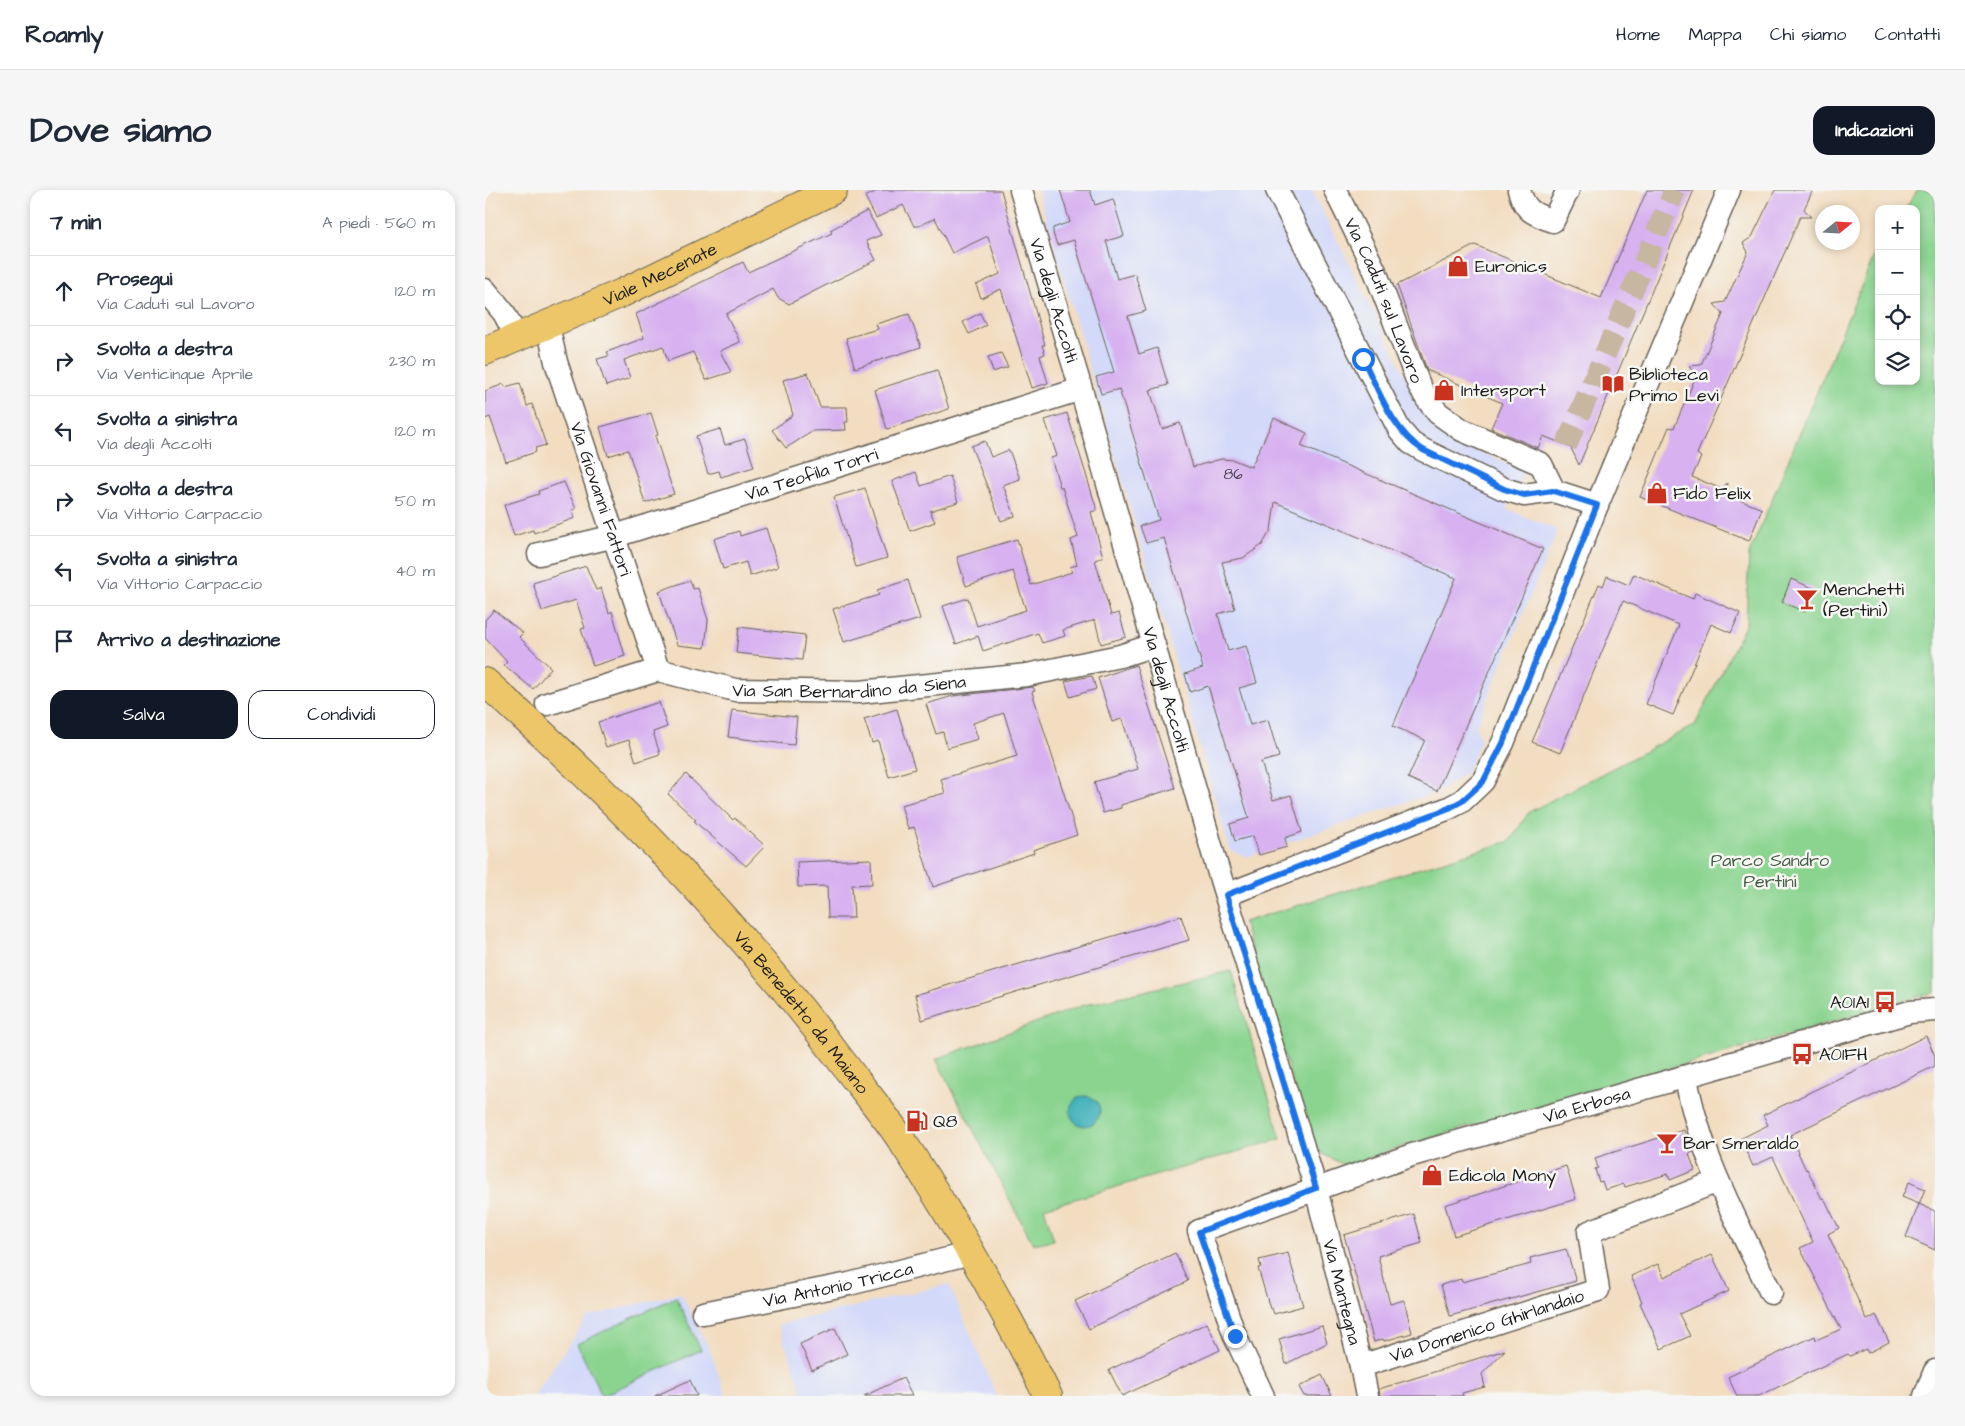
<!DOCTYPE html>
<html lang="it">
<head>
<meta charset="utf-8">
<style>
  :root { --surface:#fff; --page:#f6f6f7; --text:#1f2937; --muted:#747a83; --line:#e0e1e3; --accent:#111827 }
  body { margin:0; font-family:"Architects Daughter",sans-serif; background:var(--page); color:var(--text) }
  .controls { position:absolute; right:15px; top:15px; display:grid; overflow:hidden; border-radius:10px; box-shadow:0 2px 8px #0003 }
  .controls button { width:45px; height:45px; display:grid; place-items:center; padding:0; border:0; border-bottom:1px solid var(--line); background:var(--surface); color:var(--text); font:25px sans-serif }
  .compass { position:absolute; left:1330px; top:15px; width:45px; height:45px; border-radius:50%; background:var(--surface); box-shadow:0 2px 8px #0003; rotate:72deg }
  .stop { position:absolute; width:15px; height:15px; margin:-11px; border:4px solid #1a73e8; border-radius:50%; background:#fff }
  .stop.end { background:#1a73e8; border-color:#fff; box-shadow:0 1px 5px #0008 }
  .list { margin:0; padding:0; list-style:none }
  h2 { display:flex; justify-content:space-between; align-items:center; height:65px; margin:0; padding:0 20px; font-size:21px }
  h2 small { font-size:16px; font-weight:400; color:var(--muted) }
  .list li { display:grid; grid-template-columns:32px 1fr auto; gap:15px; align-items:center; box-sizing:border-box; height:70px; padding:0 20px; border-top:1px solid var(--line) }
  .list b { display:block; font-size:19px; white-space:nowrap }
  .list p { margin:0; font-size:16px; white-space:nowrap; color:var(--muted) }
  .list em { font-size:16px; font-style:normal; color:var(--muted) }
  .actions { display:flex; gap:10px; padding:15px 20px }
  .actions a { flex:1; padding:11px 0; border:1px solid var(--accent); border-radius:15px; text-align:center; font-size:18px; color:var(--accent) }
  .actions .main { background:var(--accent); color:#fff }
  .icon { flex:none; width:28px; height:28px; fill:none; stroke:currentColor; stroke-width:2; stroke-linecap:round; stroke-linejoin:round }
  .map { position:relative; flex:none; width:1450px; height:1206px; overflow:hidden; border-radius:15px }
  header { display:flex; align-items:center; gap:30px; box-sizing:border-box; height:70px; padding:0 25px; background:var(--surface); border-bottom:1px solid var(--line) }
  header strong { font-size:24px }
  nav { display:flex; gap:28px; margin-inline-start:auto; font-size:18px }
  .intro { display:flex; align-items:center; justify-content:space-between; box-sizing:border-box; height:120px; padding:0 30px }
  h1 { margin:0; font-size:35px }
  .button { padding:12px 22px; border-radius:15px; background:var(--accent); color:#fff; font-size:18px; font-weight:700 }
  main { display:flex; gap:30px; padding:0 30px }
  aside { flex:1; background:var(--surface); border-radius:15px; box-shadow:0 2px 8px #0003 }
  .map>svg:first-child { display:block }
  .built { fill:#d3d9f9 }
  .green { fill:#8bd490; stroke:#547856 }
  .water { fill:#40b0ba; stroke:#2e666b }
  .building { fill:#d7b1f0 }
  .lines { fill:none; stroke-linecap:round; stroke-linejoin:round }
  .minor-tunnel { stroke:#c7b6a0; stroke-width:22; stroke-dasharray:22 11; stroke-linecap:butt }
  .minor-casing { stroke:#676056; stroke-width:25 }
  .major-casing { stroke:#676056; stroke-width:30 }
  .minor { stroke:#fff; stroke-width:22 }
  .major { stroke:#ecc669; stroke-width:28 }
  .route { stroke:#1a73e8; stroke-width:6 }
  .labels { text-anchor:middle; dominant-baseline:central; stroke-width:5; stroke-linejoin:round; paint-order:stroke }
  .number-label { font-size:15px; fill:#4b4151 }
  .poi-label { font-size:18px; fill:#1c1c1c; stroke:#f6f6f2; text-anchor:start }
  .street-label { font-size:18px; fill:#1c1c1c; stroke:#f6f6f2 }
  .park-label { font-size:18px; fill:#435c45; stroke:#f6f6f2 }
</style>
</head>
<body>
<header>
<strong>Roamly</strong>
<nav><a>Home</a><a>Mappa</a><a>Chi siamo</a><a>Contatti</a></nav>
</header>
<div class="intro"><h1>Dove siamo</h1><a class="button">Indicazioni</a></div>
<main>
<aside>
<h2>7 min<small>A piedi · 560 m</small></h2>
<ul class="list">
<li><svg class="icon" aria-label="ahead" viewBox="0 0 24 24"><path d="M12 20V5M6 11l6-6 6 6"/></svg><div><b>Prosegui</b><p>Via Caduti sul Lavoro</p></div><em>120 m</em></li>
<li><svg class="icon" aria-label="right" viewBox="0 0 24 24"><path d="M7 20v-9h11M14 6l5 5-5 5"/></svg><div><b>Svolta a destra</b><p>Via Venticinque Aprile</p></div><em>230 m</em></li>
<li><svg class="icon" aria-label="left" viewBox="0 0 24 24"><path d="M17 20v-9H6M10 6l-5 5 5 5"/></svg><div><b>Svolta a sinistra</b><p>Via degli Accolti</p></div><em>120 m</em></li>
<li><svg class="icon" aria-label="right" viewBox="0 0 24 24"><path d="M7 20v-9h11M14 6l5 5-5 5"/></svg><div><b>Svolta a destra</b><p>Via Vittorio Carpaccio</p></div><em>50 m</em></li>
<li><svg class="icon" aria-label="left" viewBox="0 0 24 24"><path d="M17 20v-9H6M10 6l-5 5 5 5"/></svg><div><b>Svolta a sinistra</b><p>Via Vittorio Carpaccio</p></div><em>40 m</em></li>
<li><svg class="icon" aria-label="arrive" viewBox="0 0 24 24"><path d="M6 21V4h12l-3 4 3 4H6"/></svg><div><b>Arrivo a destinazione</b></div></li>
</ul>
<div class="actions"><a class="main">Salva</a><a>Condividi</a></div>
</aside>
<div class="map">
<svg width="1450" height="1206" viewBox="0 0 1450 1206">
  <rect width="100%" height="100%" fill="#f6f6f2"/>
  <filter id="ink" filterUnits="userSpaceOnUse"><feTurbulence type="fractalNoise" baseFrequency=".02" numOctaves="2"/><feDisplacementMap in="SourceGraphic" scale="10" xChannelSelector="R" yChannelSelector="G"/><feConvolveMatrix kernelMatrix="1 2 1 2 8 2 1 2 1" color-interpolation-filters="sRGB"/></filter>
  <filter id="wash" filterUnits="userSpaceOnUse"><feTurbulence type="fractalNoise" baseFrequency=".0096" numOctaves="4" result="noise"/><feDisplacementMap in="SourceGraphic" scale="20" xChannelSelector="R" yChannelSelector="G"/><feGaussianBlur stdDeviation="1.12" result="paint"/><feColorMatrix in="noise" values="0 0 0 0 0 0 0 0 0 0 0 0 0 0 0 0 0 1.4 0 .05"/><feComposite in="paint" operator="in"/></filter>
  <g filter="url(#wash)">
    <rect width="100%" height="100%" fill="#f2ddc1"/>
    <g class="built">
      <path d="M553,0H827L929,203L948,233L979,254L1039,281L1022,319L1073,340L991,537L996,550L982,582L957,600L761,667L745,660Z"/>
      <path d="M464,1094L512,1206H312L318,1203L293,1135Z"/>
      <path d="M196,1103L225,1160L241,1206H48L103,1127Z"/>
    </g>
    <g class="green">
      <path d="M1433,0H1450V802L925,954L861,976L828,959L758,732L1025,651L1044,622L1210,535L1261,434L1264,364L1389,66L1394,58V191H1431V19H1420Z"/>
      <path d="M746,781L796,949L559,1018L569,1050L548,1054L451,869L599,815Z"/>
      <path d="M191,1107L216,1160L117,1206L92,1154Z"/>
    </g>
    <circle class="water" cx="600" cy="921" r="15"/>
    <g id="blocks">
      <g class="building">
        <path d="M394,0H516L560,155H557L560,164L555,166L563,193L547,198L516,99L496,108L491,95L515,84L503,46L467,63L450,28L434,36H429L418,15L391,28L380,7Z"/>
        <path d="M575,0H605L610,15L628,9L639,46L621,51L632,89L650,84L661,121L643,126L654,164L672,158L683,195L665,200L677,239L695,233L708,277L736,269L749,270L766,277L789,228L822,243L816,256L1058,359L952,601L923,588L940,550L908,536L971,388L790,312L786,340L777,355L758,368L737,372L750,419L733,424L743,461L761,456L772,493L754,498L765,535L783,530L794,567L776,572L788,610L806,605L817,642L800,648L802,657L774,665L768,646L750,651L745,634L764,628L723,496L705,502L700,484L718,478L679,348L661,353L655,336L674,330L634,199L616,204L611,187L629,182L589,50L572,55L568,43V38L585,32Z"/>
        <path d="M1162,0H1209L1094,275L1086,258L1078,254L1058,246L1053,258L1006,238L1017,213L942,180L912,95L990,55L1116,108Z"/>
        <path d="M1290,0H1328L1319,19L1326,27H1315L1212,264L1216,267L1207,287L1237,299L1242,293L1245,306L1277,319L1264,351L1155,307L1184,237L1189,238L1211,186L1204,176L1216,175L1238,124L1229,114L1240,112L1263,62L1258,53L1267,47Z"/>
        <path d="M382,21L396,45L381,51L391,70L304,114L293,108L288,99L241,124L255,152L235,161L246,182L221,190L208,162L183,171L178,156L139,170L145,188L121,196L112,169L124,166L122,162L159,148L151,124L258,72L263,82L347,43L345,40Z"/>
        <path d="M495,123L501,135L484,144L478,132Z"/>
        <path d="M424,124L436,157L370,178L361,148L393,139L391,134Z"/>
        <path d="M516,163L523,177L508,182L503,167Z"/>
        <path d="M452,180L464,219L402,239L390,200Z"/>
        <path d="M323,183L335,217H362L363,232H360L361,240L328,241L301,258L287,240L308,225L298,190Z"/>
        <path d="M35,193L42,216L47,214L61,255L50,258L51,262L21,272L5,227L0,229V201L19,194L20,197Z"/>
        <path d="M166,223L173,245L170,246L189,304L160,313L143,260L123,266L115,237Z"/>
        <path d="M582,223L612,320L606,322L618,367L610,370L626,425L634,423L641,447L616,454L610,430L578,440L580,446L557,453L553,443L498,461L493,446L471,454L458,416L483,408L492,436L541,420L528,381L481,396L472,367L532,349L546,395L587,382L585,377L592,375L586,350L593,347L577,297H575L566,268L572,266L560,230Z"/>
        <path d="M235,239L240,255L260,249L269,277L236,287L234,281L223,284L211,246Z"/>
        <path d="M500,251L506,267L524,260L535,289L518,295L530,326L516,331L486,256Z"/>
        <path d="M431,282L436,296L465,286L473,312L445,321L450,332L425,341L407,291Z"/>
        <path d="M79,292L91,319L87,320L90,328L49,343L48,340L29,346L19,315L54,304L53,301Z"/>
        <path d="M380,298L402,368L371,377L349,307Z"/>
        <path d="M281,338L293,377L265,386L261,372L238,379L229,349L254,341L255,346Z"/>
        <path d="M101,376L111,400L116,398L124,423L127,421L140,466L108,476L96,439L100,438L91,410L57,421L48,393Z"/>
        <path d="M1149,384L1208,409L1210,403L1255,423L1246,443L1226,434L1188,525L1161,514L1194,435L1138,411L1075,563L1047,552L1114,394L1118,396L1122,386L1144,395Z"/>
        <path d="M1306,389L1330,399L1320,422L1297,412Z"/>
        <path d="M205,390L208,399L213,398L223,430L220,458L192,455L174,401Z"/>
        <path d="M423,390L435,429L359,452L348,419L394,405L392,400Z"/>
        <path d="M9,420L38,443L34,447L66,478L48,499L19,475L22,472L0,448V430Z"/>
        <path d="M254,437L320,445L317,470L251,463Z"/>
        <path d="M651,475L690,598L636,615V618L618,623L609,592L653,579L637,529L627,532L613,488Z"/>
        <path d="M607,486L611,499L585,507L580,491Z"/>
        <path d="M548,497L550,501L547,502L592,645L548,660L549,663L448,697L429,637L423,639L416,615L460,603L456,589L532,566L519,523L488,533L493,549L462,558L458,542L451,544L441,514L468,506Z"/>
        <path d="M174,512L182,537L168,542L175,564L151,572L144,550L121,557L113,532Z"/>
        <path d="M412,519L430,579L404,587L393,551L387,553L379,529Z"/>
        <path d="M247,520L312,527L309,555L243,547Z"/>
        <path d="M201,584L248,630L250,628L280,656L261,676L209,631L211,630L183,604Z"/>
        <path d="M386,669L387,694L367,695L369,728H343L342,696L313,697L312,672Z"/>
        <path d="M696,726L704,750L437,830L430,805Z"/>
        <path d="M1441,846L1450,866V876L1305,945L1321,980L1322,979L1337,1009L1339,1008L1354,1038L1343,1044L1382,1130L1391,1125L1404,1152L1383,1163L1381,1159L1365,1166L1363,1164L1274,1206H1252L1243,1187L1330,1146L1331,1150L1356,1139L1315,1058L1328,1052L1288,967L1268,976L1255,949L1283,935L1278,925Z"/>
        <path d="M1199,940L1208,962L1204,964L1210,980L1185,990L1183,984L1140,997L1139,994L1120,1000L1117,991L1114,992L1110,979L1113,978L1110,968Z"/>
        <path d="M1081,976L1091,1009L969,1046L960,1015Z"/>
        <path d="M1424,992L1440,999L1434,1014L1417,1007Z"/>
        <path d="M1434,1014L1450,1021V1060L1421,1047Z"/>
        <path d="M929,1024L937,1053L893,1066L905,1114L919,1110L927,1143L899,1151L898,1149L889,1152L859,1045Z"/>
        <path d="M1081,1059L1091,1091L965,1126L956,1095L976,1089L977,1092L1046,1074L1045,1068Z"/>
        <path d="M690,1063L703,1091L604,1139L590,1111Z"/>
        <path d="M803,1063L818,1116L789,1124L787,1118L785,1119L773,1078L776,1077L774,1070Z"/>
        <path d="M1227,1065L1244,1101L1194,1124L1205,1146L1176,1159L1155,1113L1157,1112L1146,1086L1173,1074L1179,1087Z"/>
        <path d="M722,1133L735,1160L637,1206L624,1180Z"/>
        <path d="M837,1136L842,1153L801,1174L794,1149Z"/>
        <path d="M350,1138L362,1164L327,1180L315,1154Z"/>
        <path d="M1020,1160L997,1184L1000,1197L977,1203L978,1206H895L894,1199Z"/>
        <path d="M837,1185L847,1206H819L814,1197Z"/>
        <path d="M418,1188L427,1206H379Z"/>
        <path d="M205,1190L212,1206H170Z"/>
      </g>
    </g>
  </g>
  <g filter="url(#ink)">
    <use href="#blocks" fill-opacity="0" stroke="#676056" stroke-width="1"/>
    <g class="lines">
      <path class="minor-tunnel" d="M1081,256L1190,0"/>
      <g class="minor-casing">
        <g id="minor">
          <path id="s1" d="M536,0L596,199L730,670L831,999L876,1176L882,1206"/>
          <path d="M792,0L914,239L926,253L938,260L1019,299L1039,305L1069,301"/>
          <path id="s2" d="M850,0L890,81L934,195L942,209L953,223L977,240L1056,274L1069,301L1112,315"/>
          <path d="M1034,0C1040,21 1048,24 1068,31L1083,0"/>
          <path d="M0,100L19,123L32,148"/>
          <path id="s3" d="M63,136L71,172L173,480"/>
          <path id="s4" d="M54,364L130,346L596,199"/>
          <path id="s5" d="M62,514L173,480L250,500L375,502L542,485L635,466L669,455"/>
          <path d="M741,705L964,618L977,611L998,591L1018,553L1112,315L1244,0"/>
          <path d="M1201,887C1214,964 1253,1033 1286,1103"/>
          <path id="s6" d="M218,1123L364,1094L486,1063"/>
          <path id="s7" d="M876,1176L1113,1100L1104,1042L1233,991"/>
          <path id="s8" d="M778,1206L750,1146L714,1041L927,965L1425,822L1450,820"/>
          <path d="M1440,1206L1450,1181"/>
        </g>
      </g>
      <g class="major-casing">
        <g id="major">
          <path id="s9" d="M0,161L137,103L348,0"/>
          <path id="s10" d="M0,492C132,609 255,736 361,877C380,902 400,925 417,951C471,1032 519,1119 563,1206"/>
        </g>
      </g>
      <use href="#minor" class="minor"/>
      <use href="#major" class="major"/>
    </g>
  </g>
  <g class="lines" filter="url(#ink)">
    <path class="route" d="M750,1146L714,1042L831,998L741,705L964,618L977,611L998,592L1018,553L1112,315L1068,301L1039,305L1019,299L938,260C907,240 894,201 878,169"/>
  </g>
  <defs>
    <g id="shop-bare" transform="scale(1.725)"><path d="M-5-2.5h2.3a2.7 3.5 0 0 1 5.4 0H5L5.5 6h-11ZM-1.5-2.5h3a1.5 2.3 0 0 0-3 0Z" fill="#c8321e" stroke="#f6f6f2" stroke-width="2.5" paint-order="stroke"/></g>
    <g id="library-bare" transform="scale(1.725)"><path d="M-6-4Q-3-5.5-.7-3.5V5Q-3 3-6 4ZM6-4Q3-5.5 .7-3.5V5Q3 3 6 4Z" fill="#c8321e" stroke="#f6f6f2" stroke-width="2.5" paint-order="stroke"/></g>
    <g id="bar-bare" transform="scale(1.725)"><path d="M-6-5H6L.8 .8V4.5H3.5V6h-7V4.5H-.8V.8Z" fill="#c8321e" stroke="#f6f6f2" stroke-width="2.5" paint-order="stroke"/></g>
    <g id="bus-bare" transform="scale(1.725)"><path d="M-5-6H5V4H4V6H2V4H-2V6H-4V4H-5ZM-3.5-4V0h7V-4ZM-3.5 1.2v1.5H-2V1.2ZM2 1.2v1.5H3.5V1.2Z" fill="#c8321e" stroke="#f6f6f2" stroke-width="2.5" paint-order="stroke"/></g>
    <g id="fuel-bare" transform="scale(1.725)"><path d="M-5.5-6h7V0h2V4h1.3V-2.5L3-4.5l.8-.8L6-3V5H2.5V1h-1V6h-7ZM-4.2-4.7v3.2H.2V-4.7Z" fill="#c8321e" stroke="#f6f6f2" stroke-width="2.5" paint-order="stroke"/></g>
  </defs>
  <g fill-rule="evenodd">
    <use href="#shop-bare" x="973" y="76"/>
    <use href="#library-bare" x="1128" y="194"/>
    <use href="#shop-bare" x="959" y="200"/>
    <use href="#shop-bare" x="1172" y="303"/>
    <use href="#bar-bare" x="1322" y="409"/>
    <use href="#bus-bare" x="1400" y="812"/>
    <use href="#bus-bare" x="1317" y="864"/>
    <use href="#fuel-bare" x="432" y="931"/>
    <use href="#bar-bare" x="1182" y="953"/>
    <use href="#shop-bare" x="947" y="985"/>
  </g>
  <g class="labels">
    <g class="number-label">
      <text x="748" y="284">86</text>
    </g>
    <g class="poi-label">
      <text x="990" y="76">Euronics</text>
      <text x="1144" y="184">Biblioteca<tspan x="1144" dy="21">Primo Levi</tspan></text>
      <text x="976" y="200">Intersport</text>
      <text x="1188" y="303">Fido Felix</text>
      <text x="1338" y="399">Menchetti<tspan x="1338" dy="21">(Pertini)</tspan></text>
      <text x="1384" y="812" text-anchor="end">A01A1</text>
      <text x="1334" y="864">A01FH</text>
      <text x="448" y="931">Q8</text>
      <text x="1198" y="953">Bar Smeraldo</text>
      <text x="964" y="985">Edicola Mony</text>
    </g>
    <g class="street-label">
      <text stroke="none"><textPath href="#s9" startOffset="191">Viale Mecenate</textPath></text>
      <text stroke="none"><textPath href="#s1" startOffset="115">Via degli Accolti</textPath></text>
      <text stroke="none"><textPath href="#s2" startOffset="121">Via Caduti sul Lavoro</textPath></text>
      <text stroke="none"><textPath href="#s4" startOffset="284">Via Teofila Torri</textPath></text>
      <text stroke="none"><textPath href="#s3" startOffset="181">Via Giovanni Fattori</textPath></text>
      <text stroke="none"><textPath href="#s5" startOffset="310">Via San Bernardino da Siena</textPath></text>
      <text stroke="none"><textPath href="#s1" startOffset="520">Via degli Accolti</textPath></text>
      <text stroke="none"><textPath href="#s10" startOffset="458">Via Benedetto da Maiano</textPath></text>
      <text stroke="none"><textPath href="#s8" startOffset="585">Via Erbosa</textPath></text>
      <text stroke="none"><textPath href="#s6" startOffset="138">Via Antonio Tricca</textPath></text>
      <text stroke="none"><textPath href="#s1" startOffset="1148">Via Mantegna</textPath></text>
      <text stroke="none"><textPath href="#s7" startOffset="132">Via Domenico Ghirlandaio</textPath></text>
    </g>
    <g class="park-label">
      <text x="1285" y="670">Parco Sandro<tspan x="1285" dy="21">Pertini</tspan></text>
    </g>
  </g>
</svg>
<div class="controls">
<button>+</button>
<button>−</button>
<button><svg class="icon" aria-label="locate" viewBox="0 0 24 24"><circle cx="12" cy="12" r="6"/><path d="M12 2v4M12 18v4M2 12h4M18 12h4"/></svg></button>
<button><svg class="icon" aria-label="layers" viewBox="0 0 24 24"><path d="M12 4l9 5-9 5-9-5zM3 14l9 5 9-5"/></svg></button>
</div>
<svg class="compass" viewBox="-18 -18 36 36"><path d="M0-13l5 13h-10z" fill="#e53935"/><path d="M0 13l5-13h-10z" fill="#747a83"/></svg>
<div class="stop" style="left:878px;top:169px"></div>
<div class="stop end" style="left:750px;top:1146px"></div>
</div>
</main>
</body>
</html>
